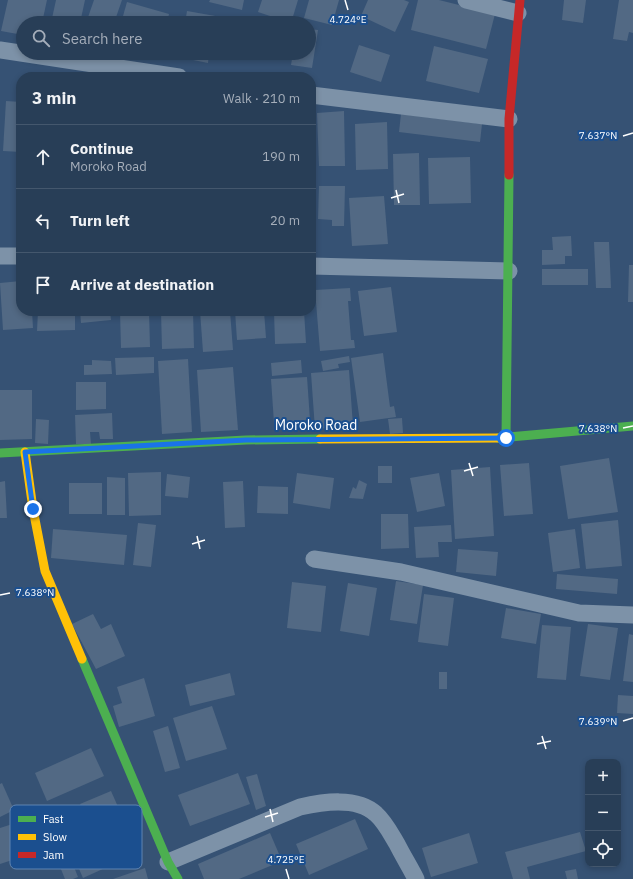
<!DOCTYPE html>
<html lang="en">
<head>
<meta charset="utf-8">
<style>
  :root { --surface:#283e57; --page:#344961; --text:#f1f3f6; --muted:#a5aeba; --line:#44576d }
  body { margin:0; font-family:"IBM Plex Sans",sans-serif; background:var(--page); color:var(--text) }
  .controls { position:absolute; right:12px; bottom:12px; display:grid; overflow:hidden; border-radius:8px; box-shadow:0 2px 6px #0003 }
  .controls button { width:36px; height:36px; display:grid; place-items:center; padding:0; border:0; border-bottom:1px solid var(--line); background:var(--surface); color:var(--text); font:20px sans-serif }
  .stop { position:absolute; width:12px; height:12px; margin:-9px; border:3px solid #1a73e8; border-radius:50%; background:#fff }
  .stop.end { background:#1a73e8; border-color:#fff; box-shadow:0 1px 4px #0008 }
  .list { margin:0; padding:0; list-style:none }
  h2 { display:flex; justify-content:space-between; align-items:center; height:52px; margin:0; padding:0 16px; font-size:17px }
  h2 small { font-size:13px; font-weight:400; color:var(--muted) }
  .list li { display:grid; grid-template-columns:26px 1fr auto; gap:12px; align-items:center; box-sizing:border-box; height:64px; padding:0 16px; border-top:1px solid var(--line) }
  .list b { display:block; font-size:15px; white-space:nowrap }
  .list p { margin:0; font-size:13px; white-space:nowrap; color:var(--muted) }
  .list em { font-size:13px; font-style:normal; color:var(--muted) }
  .icon { flex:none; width:22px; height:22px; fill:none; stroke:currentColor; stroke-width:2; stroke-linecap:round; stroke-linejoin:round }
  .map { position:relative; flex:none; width:633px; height:879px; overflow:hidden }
  .search { position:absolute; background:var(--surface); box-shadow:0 2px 6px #0003; left:16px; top:16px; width:300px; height:44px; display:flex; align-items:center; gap:10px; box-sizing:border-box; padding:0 14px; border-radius:22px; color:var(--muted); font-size:15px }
  .panel { position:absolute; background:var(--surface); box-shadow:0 2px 6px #0003; left:16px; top:72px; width:300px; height:244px; border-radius:16px }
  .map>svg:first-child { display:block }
  .building { fill:#526984 }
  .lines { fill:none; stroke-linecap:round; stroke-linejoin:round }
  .street { stroke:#7d92a8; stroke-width:17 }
  .fast { stroke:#4caf50; stroke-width:9 }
  .slow { stroke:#ffc107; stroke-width:9 }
  .jam { stroke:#c62828; stroke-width:9 }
  .route { stroke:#1a73e8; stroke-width:5 }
  .ticks { fill:none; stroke:#fff; stroke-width:1.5 }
  .labels { text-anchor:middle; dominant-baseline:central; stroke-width:4; stroke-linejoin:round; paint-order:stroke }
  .street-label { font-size:14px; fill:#fff; stroke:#1b4f8f }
  .key { fill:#1b4f8f; stroke:#5f84b1; stroke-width:1 }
  .key-label { font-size:11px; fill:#fff }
  .ticks-label { font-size:10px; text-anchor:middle; fill:#fff; stroke:#1b4f8f; stroke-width:4; stroke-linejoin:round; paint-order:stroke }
</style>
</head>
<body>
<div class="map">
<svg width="633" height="879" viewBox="0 0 633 879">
  <rect width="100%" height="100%" fill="#365274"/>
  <g class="building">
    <path d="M8,0H47L42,23H23V35L1,31Z"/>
    <path d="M56,0H85L80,23H51Z"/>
    <path d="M94,0H122L114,23H86Z"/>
    <path d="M210,0H244L242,10L209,2Z"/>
    <path d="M262,0H298L291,23L258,12Z"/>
    <path d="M309,0H339L332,25L304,18Z"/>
    <path d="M368,0H404L409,2L395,32L361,16Z"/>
    <path d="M418,0H439L495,14L486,49L411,30Z"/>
    <path d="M564,0H586L583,23L562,20Z"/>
    <path d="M619,0H633V33L629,32L627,41L613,39Z"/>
    <path d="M127,2L169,14L167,23H121Z"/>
    <path d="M187,11L221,17L220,23H185Z"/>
    <path d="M309,29L318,30L312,68L291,65L293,53H309Z"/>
    <path d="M359,45L390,55L381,82L350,72Z"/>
    <path d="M434,46L488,59L479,93L426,81Z"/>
    <path d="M179,53H209L208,63L178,57Z"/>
    <path d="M6,101L21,102V152L3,151Z"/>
    <path d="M344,111L345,166H319L317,113Z"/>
    <path d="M401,114L482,124L480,142L399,132Z"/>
    <path d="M387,122L388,169L356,170L355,124Z"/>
    <path d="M419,153L420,205H394L393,154Z"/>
    <path d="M470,157L471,203L429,204L428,158Z"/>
    <path d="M319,186H345L344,226H332V220L318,219Z"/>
    <path d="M384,196L388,244L352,246L349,198Z"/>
    <path d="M571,236L572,256H565V264L542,265V250H553L552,237Z"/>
    <path d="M594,242H609L611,288H596Z"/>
    <path d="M629,265H633V302H628Z"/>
    <rect x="542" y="269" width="46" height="16"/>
    <path d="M21,281V311H32L33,328L3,330L0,283Z"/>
    <path d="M391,287L397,332L364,336L358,291Z"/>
    <path d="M350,288L351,301H348L351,340H354L355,348L320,351L315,290Z"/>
    <path d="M38,311H75V330L37,331Z"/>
    <path d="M80,311H110L111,320L81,323Z"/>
    <path d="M120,311H149L150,347L121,348Z"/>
    <path d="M161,311H193L194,348L162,349Z"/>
    <path d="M200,311H230L233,350L203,352Z"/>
    <path d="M235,311H264L266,338L237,340Z"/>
    <path d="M274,311H304L306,343L275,344Z"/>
    <path d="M383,353L390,407L394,406L396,417L360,422L351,358Z"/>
    <path d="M349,356L350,362L338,364L339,368L323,371L321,361Z"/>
    <path d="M154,357V373L116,375L115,358Z"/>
    <path d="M188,359L192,432L162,434L158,361Z"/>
    <path d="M92,360L111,361L112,374L84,375V365H92Z"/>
    <path d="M301,360L302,373L272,376L271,363Z"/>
    <path d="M233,367L238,430L201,432L197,370Z"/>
    <path d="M349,370L353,426L315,429L311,373Z"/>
    <path d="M307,377L310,420L274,423L271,379Z"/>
    <path d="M76,382H106V409L76,410Z"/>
    <path d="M0,390H32V439L0,440Z"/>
    <path d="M112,413L113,439H100L99,432H90L91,444H76L75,415Z"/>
    <path d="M402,418L403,433L390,434L388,419Z"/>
    <path d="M36,419L49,420L48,444L35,443Z"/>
    <path d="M609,458L618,512L568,519L560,466Z"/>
    <path d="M529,463L533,514L504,516L500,465Z"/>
    <rect x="378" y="466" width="14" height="17"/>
    <path d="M490,467L494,536L455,539L451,470Z"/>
    <path d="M161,472V515L129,516L128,473Z"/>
    <path d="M297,473L334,478L330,509L293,503Z"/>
    <path d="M439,473L445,506L417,512L410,478Z"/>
    <path d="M167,474L190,477L188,498L165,496Z"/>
    <path d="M107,477L125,478V515H107Z"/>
    <path d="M359,480L367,484L363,499L349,498L353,487L356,489Z"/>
    <path d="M5,481L7,518H0V482Z"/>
    <path d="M243,481L245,527L225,528L223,482Z"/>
    <rect x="69" y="483" width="33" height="31"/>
    <path d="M258,486L288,487V514L257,513Z"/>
    <path d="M381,514H408L409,548L381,549Z"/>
    <path d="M618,520L622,566L586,569L581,524Z"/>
    <path d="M138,523L156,525L151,567L133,565Z"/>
    <path d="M451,525L452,542H438L439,557L416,558L414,527Z"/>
    <path d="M53,529L127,535L124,565L51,558Z"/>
    <path d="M575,529L580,568L553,572L548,533Z"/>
    <path d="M458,549L498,552L496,576L456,572Z"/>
    <path d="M557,574L618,579L617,594L556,589Z"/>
    <path d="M396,581L423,585L417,624L390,620Z"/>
    <path d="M292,582L326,586L321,632L287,628Z"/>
    <path d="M348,583L377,588L369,636L340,631Z"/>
    <path d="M424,594L454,598L448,646L418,642Z"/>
    <path d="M506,608L541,614L536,644L501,638Z"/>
    <path d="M93,614L101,629L111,624L125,656L96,669L72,624Z"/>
    <path d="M588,624L618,628L610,680L580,676Z"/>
    <path d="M542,625L571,627L566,680L537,678Z"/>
    <path d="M629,634L633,635V682L623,681Z"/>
    <rect x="439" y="672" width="8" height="17"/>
    <path d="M230,673L235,695L190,706L185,685Z"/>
    <path d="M144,678L155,716L119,727L113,706L122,703L117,687Z"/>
    <path d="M618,695L633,696V714L617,713Z"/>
    <path d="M212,706L227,749L186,761L173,718Z"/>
    <path d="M168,726L180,768L165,772L153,731Z"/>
    <path d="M91,748L104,776L47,801L35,773Z"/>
    <path d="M238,773L250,804L190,826L178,795Z"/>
    <path d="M257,774L266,806L256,810L246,777Z"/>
    <path d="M2,783L14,810L0,817V784Z"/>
    <path d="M111,791L123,818L91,831L80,804Z"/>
    <path d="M355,819L368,849L309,875L296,844Z"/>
    <path d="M25,820L37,852L0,864V828Z"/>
    <path d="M124,824L138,853L83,878L70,848Z"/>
    <path d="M580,832L586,851L527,867L530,879H513L505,852Z"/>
    <path d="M270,833L282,861L239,879H204L198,864Z"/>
    <path d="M469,833L478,863L431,877L422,848Z"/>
    <path d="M66,847L78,877L73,879H65L54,852Z"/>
    <path d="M145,868L148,879H113Z"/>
    <path d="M576,869L578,879H567L565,871Z"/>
  </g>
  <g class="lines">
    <g class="street">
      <path d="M466,0L518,13"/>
      <path d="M0,50L179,77"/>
      <path d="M311,95L509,119"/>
      <path d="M0,256H21"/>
      <path d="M311,266L509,271"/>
      <path d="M314,559L401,572L579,613L633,615"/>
      <path d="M168,862L300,807C322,802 357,796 376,814C385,822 391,834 397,844C403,856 410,867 416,879"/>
    </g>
    <g class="fast">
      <path d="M498,438L633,426"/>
      <path d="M506,438L509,175"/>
      <path d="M0,453L246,440L320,439"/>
      <path d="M82,659L168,862L178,879"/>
    </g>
    <g class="slow">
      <path d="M320,439L498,438"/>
      <path d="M25,452L33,509L45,571L82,659"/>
    </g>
    <path class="jam" d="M509,175V119L520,0"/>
  </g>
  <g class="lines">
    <path class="route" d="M33,509L25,452L246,440L506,438"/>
  </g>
  <path class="ticks" d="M345,0L348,10M623,136L633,133M396,190L399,203M391,198L404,194M623,428L633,426M469,463L473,476M464,471L478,467M197,536L200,549M192,544L205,540M0,595L10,593M623,721L633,718M542,736L546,749M537,744L551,741M270,809L273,822M265,817L278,813M286,869L289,879"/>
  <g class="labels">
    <g class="street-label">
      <text x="316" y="425">Moroko Road</text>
    </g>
  </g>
  <rect x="10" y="805" width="132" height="64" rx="6" class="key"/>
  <rect x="18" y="816" width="18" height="6" fill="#4caf50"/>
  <rect x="18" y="834" width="18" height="6" fill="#ffc107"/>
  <rect x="18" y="852" width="18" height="6" fill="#c62828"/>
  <g class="key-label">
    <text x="43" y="823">Fast</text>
    <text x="43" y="841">Slow</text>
    <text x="43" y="859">Jam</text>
  </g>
  <g class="ticks-label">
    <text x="348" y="23">4.724°E</text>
    <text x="598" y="139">7.637°N</text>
    <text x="598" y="432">7.638°N</text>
    <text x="35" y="596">7.638°N</text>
    <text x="598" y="725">7.639°N</text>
    <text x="286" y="863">4.725°E</text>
  </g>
</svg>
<div class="controls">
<button>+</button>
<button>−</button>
<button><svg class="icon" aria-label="locate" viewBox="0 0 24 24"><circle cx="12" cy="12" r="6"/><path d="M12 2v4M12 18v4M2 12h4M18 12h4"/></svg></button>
</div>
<div class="stop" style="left:506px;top:438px"></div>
<div class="stop end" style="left:33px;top:509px"></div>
<div class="search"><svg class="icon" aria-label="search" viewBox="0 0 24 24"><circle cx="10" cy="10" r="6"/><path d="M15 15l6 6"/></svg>Search here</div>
<section class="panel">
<h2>3 min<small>Walk · 210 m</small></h2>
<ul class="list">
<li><svg class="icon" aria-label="ahead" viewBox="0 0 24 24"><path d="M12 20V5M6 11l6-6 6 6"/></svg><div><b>Continue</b><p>Moroko Road</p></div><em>190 m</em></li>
<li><svg class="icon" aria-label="left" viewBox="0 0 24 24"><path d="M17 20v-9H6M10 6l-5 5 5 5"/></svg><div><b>Turn left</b></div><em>20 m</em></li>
<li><svg class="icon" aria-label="arrive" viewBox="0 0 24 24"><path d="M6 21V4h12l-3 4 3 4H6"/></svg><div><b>Arrive at destination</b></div></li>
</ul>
</section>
</div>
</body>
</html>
